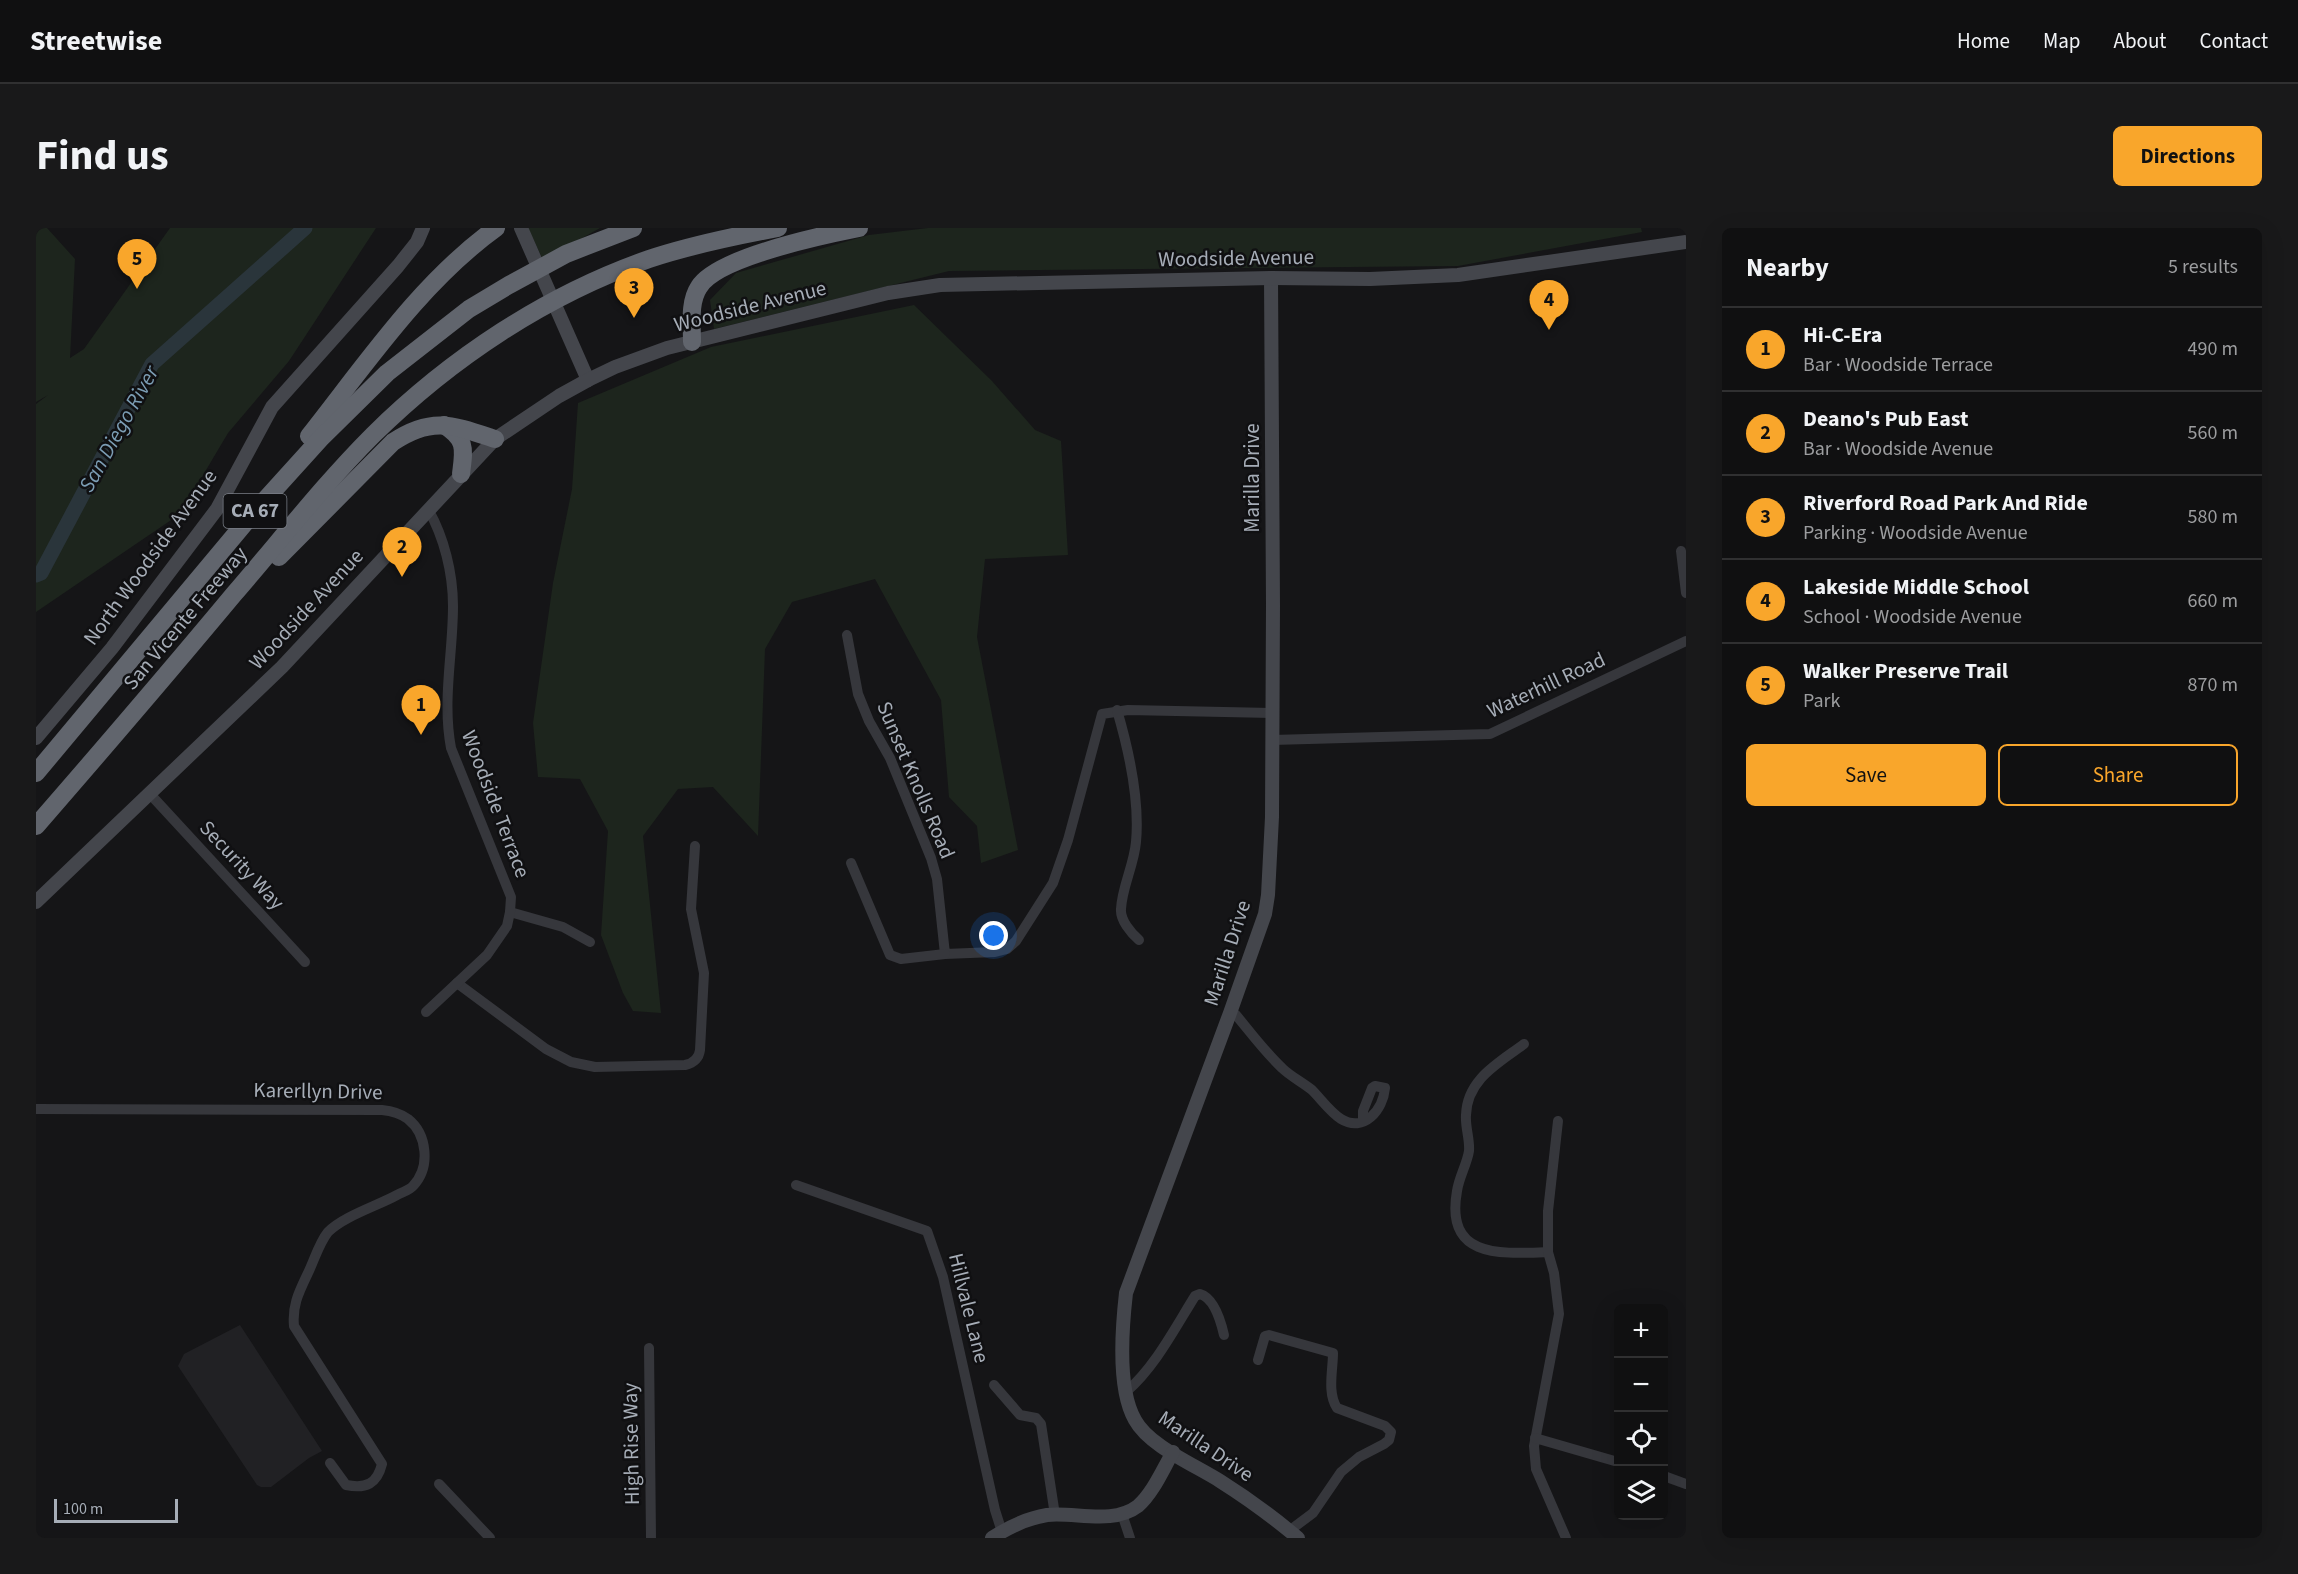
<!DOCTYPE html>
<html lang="en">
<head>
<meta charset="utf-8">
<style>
  :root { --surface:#101011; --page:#19191a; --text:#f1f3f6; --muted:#9c9d9f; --line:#303031; --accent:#f9a62b }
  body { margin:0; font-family:"Source Sans 3",sans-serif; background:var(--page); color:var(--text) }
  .controls { position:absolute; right:18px; bottom:18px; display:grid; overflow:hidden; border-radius:9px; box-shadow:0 6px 24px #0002 }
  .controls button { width:54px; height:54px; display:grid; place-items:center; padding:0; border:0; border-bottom:2px solid var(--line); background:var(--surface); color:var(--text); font:30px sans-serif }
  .scale { position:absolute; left:18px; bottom:15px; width:124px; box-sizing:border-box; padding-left:6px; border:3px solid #a6adb7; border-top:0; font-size:16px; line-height:21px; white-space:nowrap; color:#a6adb7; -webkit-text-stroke:4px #101012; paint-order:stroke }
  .you { position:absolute; left:958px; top:708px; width:21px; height:21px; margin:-15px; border:4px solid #fff; border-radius:50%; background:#1a73e8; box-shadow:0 0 0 9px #1a73e833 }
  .badge { display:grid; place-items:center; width:39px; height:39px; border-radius:50%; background:var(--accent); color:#111; font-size:20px; font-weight:700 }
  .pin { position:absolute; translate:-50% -50px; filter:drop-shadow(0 2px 3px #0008) }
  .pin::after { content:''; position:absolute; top:32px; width:21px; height:18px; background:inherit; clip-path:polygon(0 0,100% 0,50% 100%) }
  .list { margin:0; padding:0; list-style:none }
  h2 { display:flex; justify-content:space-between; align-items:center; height:78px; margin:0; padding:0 24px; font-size:26px }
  h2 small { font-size:20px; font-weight:400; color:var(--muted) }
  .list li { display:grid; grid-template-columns:39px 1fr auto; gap:18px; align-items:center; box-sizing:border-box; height:84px; padding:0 24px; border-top:2px solid var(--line) }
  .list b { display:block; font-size:22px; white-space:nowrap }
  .list p { margin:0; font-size:20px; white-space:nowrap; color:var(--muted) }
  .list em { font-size:20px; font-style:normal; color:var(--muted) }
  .actions { display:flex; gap:12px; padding:18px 24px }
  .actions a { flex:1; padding:14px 0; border:2px solid var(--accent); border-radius:9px; text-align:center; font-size:21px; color:var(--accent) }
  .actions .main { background:var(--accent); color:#111 }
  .icon { flex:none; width:33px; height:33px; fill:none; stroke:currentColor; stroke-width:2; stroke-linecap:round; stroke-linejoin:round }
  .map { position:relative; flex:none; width:1650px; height:1310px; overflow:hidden; border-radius:9px }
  header { display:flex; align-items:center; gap:36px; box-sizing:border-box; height:84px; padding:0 30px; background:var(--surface); border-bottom:2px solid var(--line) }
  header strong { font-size:28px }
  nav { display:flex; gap:33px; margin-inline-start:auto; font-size:21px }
  .intro { display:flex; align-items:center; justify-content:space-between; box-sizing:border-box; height:144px; padding:0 36px }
  h1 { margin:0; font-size:42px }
  .button { padding:15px 27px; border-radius:9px; background:var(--accent); color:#111; font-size:21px; font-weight:700 }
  main { display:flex; gap:36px; padding:0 36px }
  aside { flex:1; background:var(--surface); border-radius:9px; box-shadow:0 6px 24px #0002 }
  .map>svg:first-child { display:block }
  .built { fill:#212124 }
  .green { fill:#1d251d }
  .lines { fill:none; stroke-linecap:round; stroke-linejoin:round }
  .river { stroke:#2a353b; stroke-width:15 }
  .street { stroke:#36373c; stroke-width:10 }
  .secondary { stroke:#44464c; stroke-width:14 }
  .highway { stroke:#61656d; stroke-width:18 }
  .labels { text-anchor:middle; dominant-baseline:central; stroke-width:5; stroke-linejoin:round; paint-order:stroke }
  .shield { fill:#101012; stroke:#797e86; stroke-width:1.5 }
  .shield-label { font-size:20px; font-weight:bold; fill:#a6adb7 }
  .street-label { font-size:21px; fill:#a6adb7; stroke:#101012 }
  .water-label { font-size:22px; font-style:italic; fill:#7c9db4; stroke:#101012 }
</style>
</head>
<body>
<header>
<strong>Streetwise</strong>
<nav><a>Home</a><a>Map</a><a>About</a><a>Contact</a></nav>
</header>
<div class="intro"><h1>Find us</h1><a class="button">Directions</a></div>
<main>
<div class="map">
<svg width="1650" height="1310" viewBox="0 0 1650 1310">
  <rect width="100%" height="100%" fill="#151517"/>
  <path class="built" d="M204,1097L286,1223L273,1230L235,1259H225L221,1257L142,1138L148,1126Z"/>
  <g class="green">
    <path d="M0,0H11L39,31L34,130L48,121L134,0H340L253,133L192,205L144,286L0,384V176L12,167L0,174Z"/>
    <path d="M492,0H564L507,32Z"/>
    <path d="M892,0H1605L1606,4L1422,38L913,43L678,101L674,72L700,45L833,7Z"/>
    <path d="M878,77L956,153L999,202L1025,213L1032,327L949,331L941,409L982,622L945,635L941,598L913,569L905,472L839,351L756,374L729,421L722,608L677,559L642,561L607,608L625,785L597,783L587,765L565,707L572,603L544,551L502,549L497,495L517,355L536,261L542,175L675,119Z"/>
  </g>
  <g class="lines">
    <path class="river" d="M0,347L5,345L116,136L269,0"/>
    <g class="street">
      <path d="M1645,323L1650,365"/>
      <path d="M811,407L822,466L833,493L854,530L895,630L901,651L909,726L959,724L971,721L980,713L1017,655L1032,612L1066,486L1092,482L1236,485"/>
      <path d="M1081,482C1093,523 1104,571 1100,614C1098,637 1086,659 1085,681C1084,692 1095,705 1103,712"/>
      <path d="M1236,512L1454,506L1650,413"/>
      <path d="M114,566L269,734"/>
      <path d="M815,635L854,727L865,731L909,726"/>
      <path d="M474,684L527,699L554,714"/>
      <path d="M421,755L510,821L535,834L559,839L649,837C658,835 663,830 664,822L668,745L655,681L659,618"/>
      <path d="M390,784L451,727L471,698L474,684L475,669L415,520C406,472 417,426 417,378C417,345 408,309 392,281"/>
      <path d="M1194,785L1200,787C1215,805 1229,824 1246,840C1254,848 1266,854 1276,862C1285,871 1294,884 1305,891C1328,905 1347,882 1349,860L1339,858L1336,860L1327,883V892"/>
      <path d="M1488,816C1463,835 1431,851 1430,887C1429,899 1434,911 1433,923C1431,936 1423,949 1421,963C1409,1030 1463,1026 1512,1024"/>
      <path d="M0,881L346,882C356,883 364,885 372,891C391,906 395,939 377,958C374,962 366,964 361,967C341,978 308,988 292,1004C283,1015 278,1033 272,1045C263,1064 256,1077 258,1098L346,1236C341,1256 330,1261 310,1257L294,1235"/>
      <path d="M1522,893L1512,983V1024L1518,1045L1523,1086L1498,1218L1500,1241L1530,1310"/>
      <path d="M760,957L891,1003L907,1049L959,1282L966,1304"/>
      <path d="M613,1120L615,1310"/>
      <path d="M1222,1132L1229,1108L1233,1107L1297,1125C1297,1142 1291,1165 1301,1180L1349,1198L1355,1204L1353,1212L1348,1216L1323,1229L1305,1244L1277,1285L1253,1303"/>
      <path d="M958,1157L984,1187L1000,1190L1005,1196L1019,1287"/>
      <path d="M1090,1164C1119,1139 1139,1100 1159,1068L1164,1066C1178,1070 1185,1094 1188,1107"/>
      <path d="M1499,1210L1582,1234"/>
      <path d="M1628,1248L1650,1256"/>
      <path d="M403,1256L454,1310"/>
      <path d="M1086,1286L1094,1310"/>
    </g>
    <g class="secondary">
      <path d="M485,0L552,152"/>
      <path d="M1235,50L1237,377L1236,589L1232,667L1229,686L1194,785L1090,1065C1086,1100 1081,1161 1099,1192C1113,1218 1159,1237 1184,1253C1211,1270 1237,1289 1262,1310"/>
      <path d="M0,510L76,420L181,281L236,179L362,38L381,14L387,0"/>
      <path d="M0,674L246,439L459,211L523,168L552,152L579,139L631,120L852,65L904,57L1235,50L1334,51L1422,47L1650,14"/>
      <path d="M956,1310C973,1299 992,1290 1011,1287C1040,1284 1077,1297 1102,1278C1117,1265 1127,1241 1137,1224"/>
    </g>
    <g class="highway">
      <path d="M656,114C656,96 653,74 663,59C681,29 788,7 823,0"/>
      <path d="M408,197C431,212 428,221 425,246"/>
      <path d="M273,208C330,136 385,54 460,0"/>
      <path d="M243,329L357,214C396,188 417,197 459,211"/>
      <path d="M0,545L219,283L286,209L351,145L433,81L473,57L530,26L597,0"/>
      <path d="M0,598C67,521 133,444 198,366C244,313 287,257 337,207C415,130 510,67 613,31C655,17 699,8 742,0"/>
    </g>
  </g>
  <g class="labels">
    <rect class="shield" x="187.5" y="266" width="63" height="34" rx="4.5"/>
    <g class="shield-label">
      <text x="219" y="283">CA 67</text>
    </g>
    <g class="street-label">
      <text transform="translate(1200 30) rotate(-1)">Woodside Avenue</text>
      <text transform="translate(714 78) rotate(-14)">Woodside Avenue</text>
      <text transform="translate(1216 250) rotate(-90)">Marilla Drive</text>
      <text transform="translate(114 329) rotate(-54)">North Woodside Avenue</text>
      <text transform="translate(270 381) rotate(-47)">Woodside Avenue</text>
      <text transform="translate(149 390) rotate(-50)">San Vicente Freeway</text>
      <text transform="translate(1510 457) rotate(-25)">Waterhill Road</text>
      <text transform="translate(880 552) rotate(67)">Sunset Knolls Road</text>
      <text transform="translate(460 576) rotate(69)">Woodside Terrace</text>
      <text transform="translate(206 637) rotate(47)">Security Way</text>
      <text transform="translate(1191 725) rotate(-72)">Marilla Drive</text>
      <text transform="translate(282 863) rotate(1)">Karerllyn Drive</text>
      <text transform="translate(933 1080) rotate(76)">Hillvale Lane</text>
      <text transform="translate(595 1216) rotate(-91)">High Rise Way</text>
      <text transform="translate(1170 1218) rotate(34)">Marilla Drive</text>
    </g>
    <g class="water-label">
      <text transform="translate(83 201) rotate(-61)">San Diego River</text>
    </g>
  </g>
</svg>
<div class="controls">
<button>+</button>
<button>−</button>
<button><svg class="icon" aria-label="locate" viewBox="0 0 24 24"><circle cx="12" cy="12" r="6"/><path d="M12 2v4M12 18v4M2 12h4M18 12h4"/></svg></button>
<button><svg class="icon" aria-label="layers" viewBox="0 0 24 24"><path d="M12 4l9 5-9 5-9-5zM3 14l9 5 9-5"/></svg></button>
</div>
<div class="scale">100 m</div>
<div class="you"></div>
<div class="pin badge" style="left:385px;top:507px">1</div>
<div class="pin badge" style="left:366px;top:349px">2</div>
<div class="pin badge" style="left:598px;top:90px">3</div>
<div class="pin badge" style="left:1513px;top:102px">4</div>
<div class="pin badge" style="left:101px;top:61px">5</div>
</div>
<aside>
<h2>Nearby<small>5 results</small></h2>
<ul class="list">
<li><span class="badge">1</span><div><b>Hi-C-Era</b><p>Bar · Woodside Terrace</p></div><em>490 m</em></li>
<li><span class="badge">2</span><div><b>Deano's Pub East</b><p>Bar · Woodside Avenue</p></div><em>560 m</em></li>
<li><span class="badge">3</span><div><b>Riverford Road Park And Ride</b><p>Parking · Woodside Avenue</p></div><em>580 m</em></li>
<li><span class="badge">4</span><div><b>Lakeside Middle School</b><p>School · Woodside Avenue</p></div><em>660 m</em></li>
<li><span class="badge">5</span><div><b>Walker Preserve Trail</b><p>Park</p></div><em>870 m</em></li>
</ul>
<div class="actions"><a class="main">Save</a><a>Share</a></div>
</aside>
</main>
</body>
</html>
